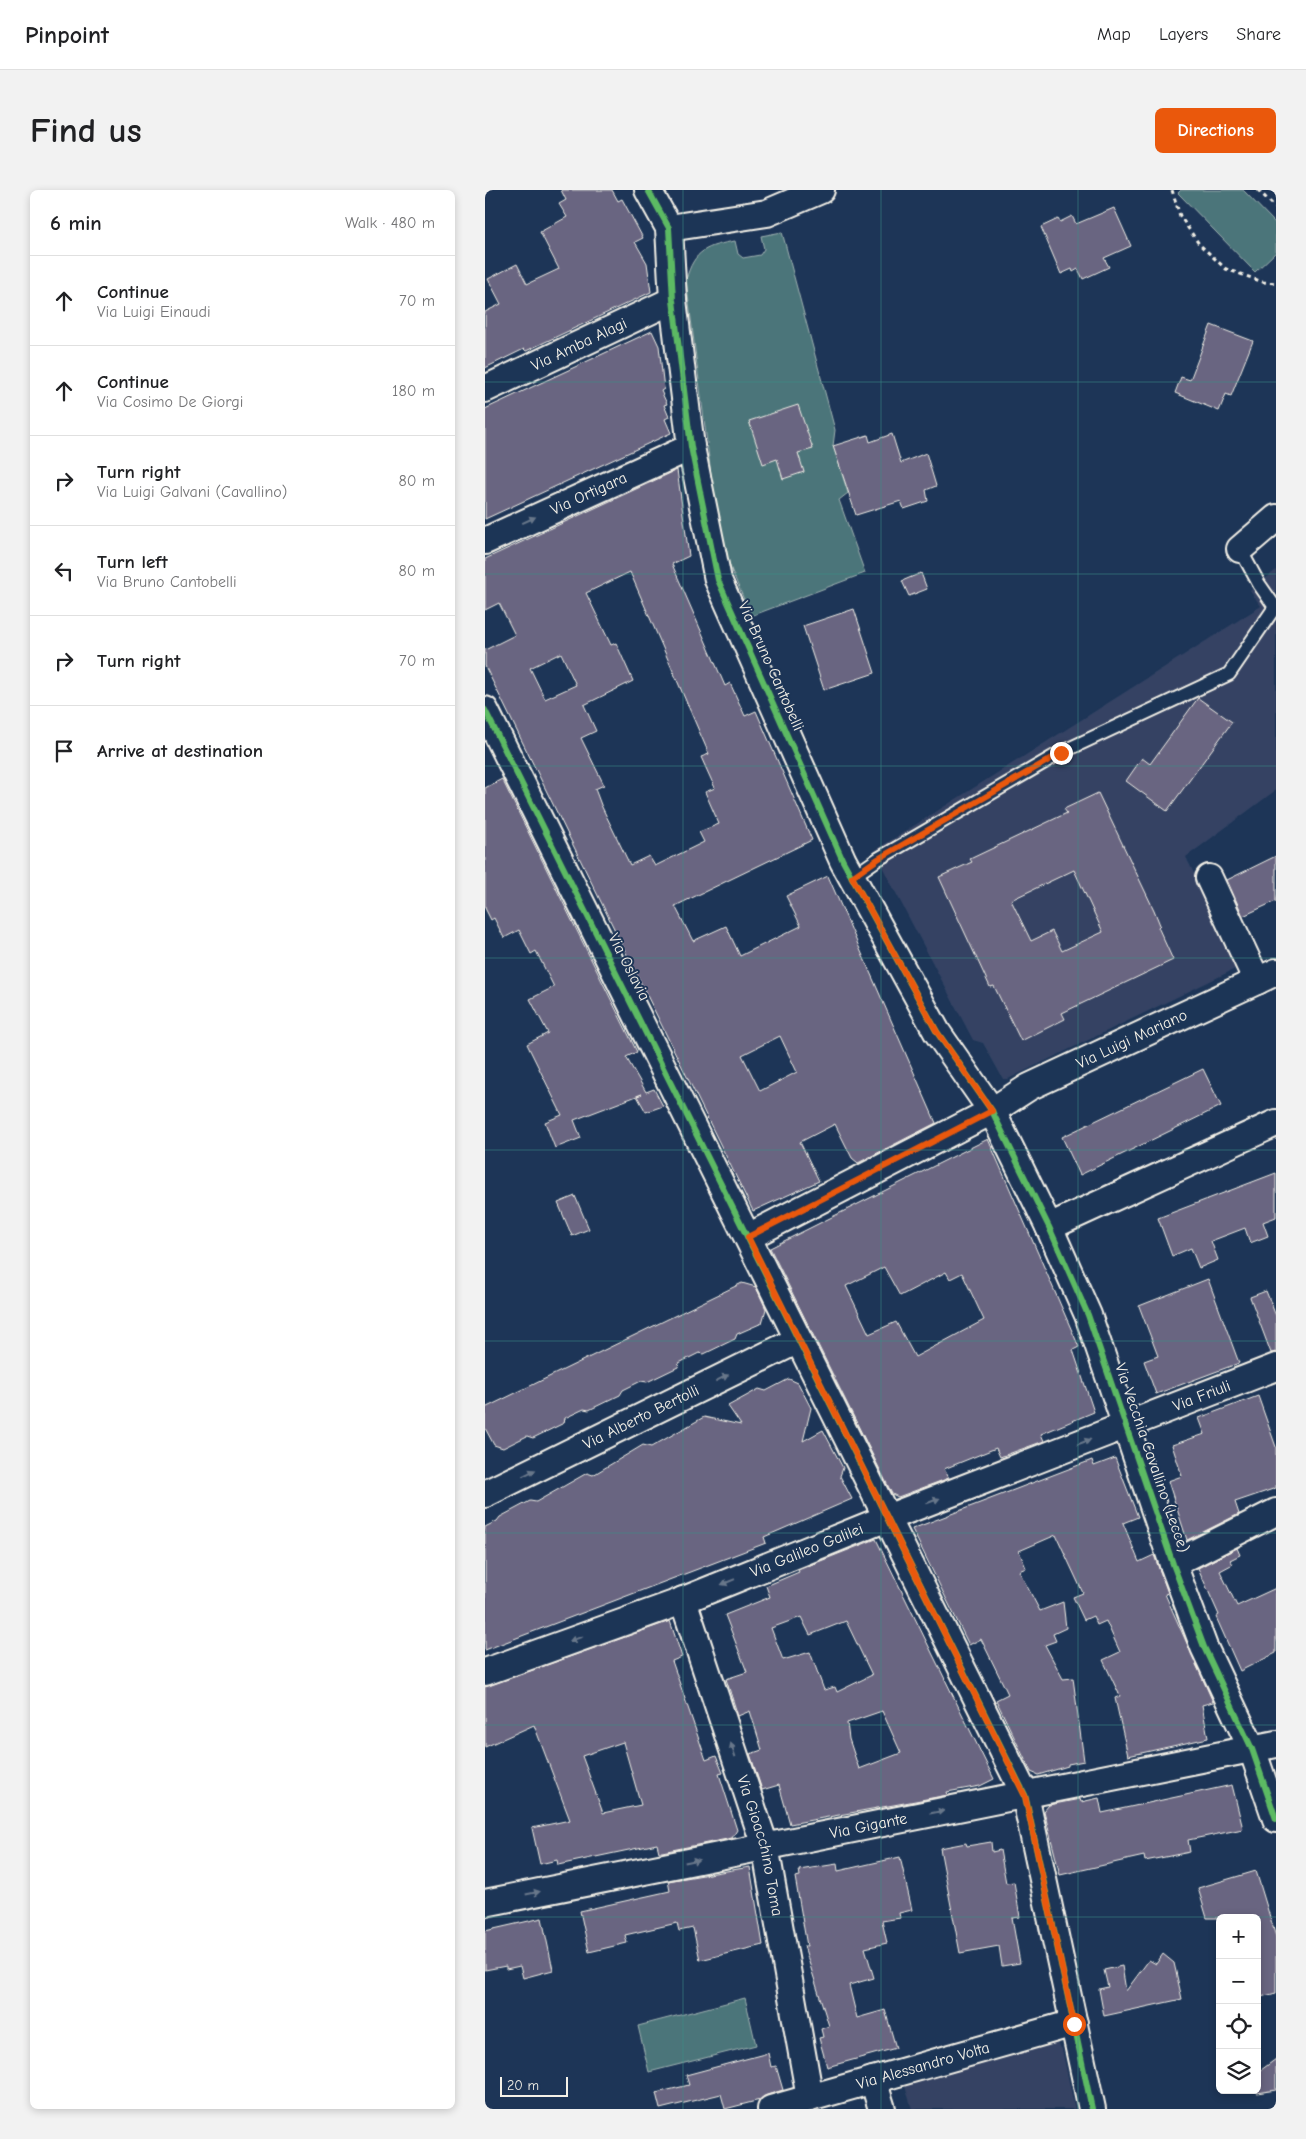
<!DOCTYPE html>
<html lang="en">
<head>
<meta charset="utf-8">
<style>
  :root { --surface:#fff; --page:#f2f2f2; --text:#202124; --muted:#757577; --line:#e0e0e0; --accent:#ea580c }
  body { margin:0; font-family:"Comic Neue",sans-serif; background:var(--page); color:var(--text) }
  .controls { position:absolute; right:15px; bottom:15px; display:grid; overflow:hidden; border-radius:8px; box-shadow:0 2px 8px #0003 }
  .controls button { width:45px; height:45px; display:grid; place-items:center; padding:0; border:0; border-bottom:1px solid var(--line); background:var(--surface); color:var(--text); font:25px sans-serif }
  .scale { position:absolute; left:15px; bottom:12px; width:68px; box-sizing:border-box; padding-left:5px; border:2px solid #f4f1e8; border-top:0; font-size:14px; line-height:18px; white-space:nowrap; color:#f4f1e8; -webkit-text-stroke:4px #1d3557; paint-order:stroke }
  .stop { position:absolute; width:15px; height:15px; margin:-11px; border:4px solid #ea580c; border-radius:50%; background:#fff }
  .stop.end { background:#ea580c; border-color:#fff; box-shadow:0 1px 5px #0008 }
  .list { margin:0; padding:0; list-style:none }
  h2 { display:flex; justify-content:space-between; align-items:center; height:65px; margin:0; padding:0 20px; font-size:21px }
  h2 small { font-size:16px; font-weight:400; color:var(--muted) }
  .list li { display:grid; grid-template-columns:32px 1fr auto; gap:15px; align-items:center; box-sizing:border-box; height:90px; padding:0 20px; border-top:1px solid var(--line) }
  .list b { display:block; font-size:19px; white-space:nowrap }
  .list p { margin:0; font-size:16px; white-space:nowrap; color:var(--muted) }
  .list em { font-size:16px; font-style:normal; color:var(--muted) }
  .icon { flex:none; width:28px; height:28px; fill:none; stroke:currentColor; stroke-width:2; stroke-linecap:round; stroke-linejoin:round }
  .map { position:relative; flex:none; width:791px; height:1919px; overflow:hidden; border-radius:8px }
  header { display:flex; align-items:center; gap:30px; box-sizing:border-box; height:70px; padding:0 25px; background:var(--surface); border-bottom:1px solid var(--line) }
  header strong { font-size:24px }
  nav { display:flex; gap:28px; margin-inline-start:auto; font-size:18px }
  .intro { display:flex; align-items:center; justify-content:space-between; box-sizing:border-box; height:120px; padding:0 30px }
  h1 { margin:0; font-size:35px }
  .button { padding:12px 22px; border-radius:8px; background:var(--accent); color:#fff; font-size:18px; font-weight:700 }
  main { display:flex; gap:30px; padding:0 30px }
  aside { flex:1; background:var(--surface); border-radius:8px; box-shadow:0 2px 8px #0003 }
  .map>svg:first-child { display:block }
  .built { fill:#344364 }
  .green { fill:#4c757a; stroke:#a0b3b1 }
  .building { fill:#696581; stroke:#f4f1e8; fill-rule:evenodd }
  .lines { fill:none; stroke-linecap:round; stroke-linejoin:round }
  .service-casing { stroke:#f4f1e8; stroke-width:16 }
  .minor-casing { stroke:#f4f1e8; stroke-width:30 }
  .path { stroke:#f4f1e8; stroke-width:3; stroke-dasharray:4 4; stroke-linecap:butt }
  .service { stroke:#1d3557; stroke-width:12 }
  .minor { stroke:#1d3557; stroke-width:26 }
  .cycleway-casing { stroke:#1d3557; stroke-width:9 }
  .cycleway { stroke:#5cba63; stroke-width:6 }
  .oneway { fill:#68778a }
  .route { stroke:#ea580c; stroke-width:6 }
  .grid { fill:none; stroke:#3d8f86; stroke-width:1; stroke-opacity:0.55 }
  .labels { text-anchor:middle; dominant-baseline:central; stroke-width:4; stroke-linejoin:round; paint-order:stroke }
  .street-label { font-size:16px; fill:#f4f1e8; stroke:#1d3557 }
</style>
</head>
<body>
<header>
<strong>Pinpoint</strong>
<nav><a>Map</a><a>Layers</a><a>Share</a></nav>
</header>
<div class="intro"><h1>Find us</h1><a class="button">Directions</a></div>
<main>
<aside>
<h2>6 min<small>Walk · 480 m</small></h2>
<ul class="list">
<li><svg class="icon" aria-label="ahead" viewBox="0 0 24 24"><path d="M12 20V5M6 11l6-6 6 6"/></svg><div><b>Continue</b><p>Via Luigi Einaudi</p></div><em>70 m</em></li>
<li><svg class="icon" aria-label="ahead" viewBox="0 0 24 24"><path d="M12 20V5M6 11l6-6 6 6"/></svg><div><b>Continue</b><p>Via Cosimo De Giorgi</p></div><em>180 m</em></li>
<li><svg class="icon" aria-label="right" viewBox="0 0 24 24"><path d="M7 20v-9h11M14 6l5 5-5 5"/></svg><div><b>Turn right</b><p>Via Luigi Galvani (Cavallino)</p></div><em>80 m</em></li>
<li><svg class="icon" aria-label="left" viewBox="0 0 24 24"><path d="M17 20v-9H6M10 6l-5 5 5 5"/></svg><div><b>Turn left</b><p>Via Bruno Cantobelli</p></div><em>80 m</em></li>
<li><svg class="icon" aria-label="right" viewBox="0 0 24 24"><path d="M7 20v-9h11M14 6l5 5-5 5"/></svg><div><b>Turn right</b></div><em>70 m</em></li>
<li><svg class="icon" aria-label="arrive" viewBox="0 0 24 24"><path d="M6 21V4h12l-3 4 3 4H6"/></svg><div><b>Arrive at destination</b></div></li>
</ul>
</aside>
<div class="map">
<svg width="791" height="1919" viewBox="0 0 791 1919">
  <rect width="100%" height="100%" fill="#1d3557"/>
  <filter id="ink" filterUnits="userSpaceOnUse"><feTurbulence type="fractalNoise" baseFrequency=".02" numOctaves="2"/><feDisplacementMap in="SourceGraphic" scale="10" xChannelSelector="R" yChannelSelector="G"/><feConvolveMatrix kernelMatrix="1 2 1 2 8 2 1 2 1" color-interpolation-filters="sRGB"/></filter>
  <g filter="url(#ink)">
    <g class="built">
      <path d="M791,380V600L701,667L754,777L523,889H518L498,853L488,850L389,661L776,416L765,401Z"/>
      <path d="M560,1852L572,1854L577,1859L590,1919H427L419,1893Z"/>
    </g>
    <g class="green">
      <path d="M696,0H758L791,34V62L770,82L693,3Z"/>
      <path d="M297,42L350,240L348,256L363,303L354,310L380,383L266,426L235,353L201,90C209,60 222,56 250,51L253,64L258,68L275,65L279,59L276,46Z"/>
      <path d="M260,1808L271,1855L164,1882L153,1836Z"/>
    </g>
    <g class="building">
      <path d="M76,0H127L133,11L137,9L158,48L150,52L162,73L166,102L41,161L39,159L0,178V122L16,114L3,89L32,74L42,94L74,79L55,42L82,27L74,14L81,10Z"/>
      <path d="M629,18L646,56L619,68L624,77L598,89L593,79L588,82L587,79L576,84L556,37L573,29L575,32L587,26L591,34Z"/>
      <path d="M726,135L768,151L746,206L741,204L734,221L690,203L696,187L705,190Z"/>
      <path d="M167,141L174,156L179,199L176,201L182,214L179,215L184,227L180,229L186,243L0,329V219Z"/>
      <path d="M313,215L328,259L313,263L319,282L298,289L292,269L278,274L264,231Z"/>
      <path d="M407,244L416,273L441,263L451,296L441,300L443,311L419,319L416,311L371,325L348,256L383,245L385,252Z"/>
      <path d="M192,280L204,366L187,374L240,496L245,493L260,526L271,521L327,650L190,716L208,751L241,736L255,766L316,736L301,706L343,686L451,933L373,973L367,968L350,934L315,952L334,991L268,1021L0,476V460L30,445L14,413L0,420V369ZM145,382L224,564L216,567L230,598L220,602L234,634L214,642L219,652L170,676L164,666L145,675L116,615L110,599L119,595L96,548L111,541L99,515L148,491L131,453L126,455L101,403ZM76,463L91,495L60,509L45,478ZM295,846L312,882L275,901L257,865Z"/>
      <path d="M436,383L442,399L424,406L417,391Z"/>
      <path d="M369,419L390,483L339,500L318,436Z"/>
      <path d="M713,508L747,532L682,621L641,591L657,568L665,574Z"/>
      <path d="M17,589L152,862L141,867L161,902L169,899L178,916L161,922L152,906L157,904L89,930L96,948L70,958L60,932L77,925L42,854L63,843L45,809L69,797L51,761L46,764L34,740L19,748L9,728L6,730L0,718V598Z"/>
      <path d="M613,603L669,720L675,735L673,737L688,770L577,823L580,829L536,851L509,796L505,797L454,687L487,672L485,669L582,623L579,619ZM589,680L618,742L577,761L567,741L546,751L526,710Z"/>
      <path d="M791,666V711L758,726L742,690Z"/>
      <path d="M718,879L736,916L595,985L577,947Z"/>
      <path d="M503,949L594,1157L588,1160L609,1222L556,1244L559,1251L515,1267L511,1258L459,1279L464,1288L413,1307L407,1304L285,1058ZM399,1077L415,1106L461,1082L465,1089L477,1083L499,1130L430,1167L411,1132L384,1144L361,1096Z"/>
      <path d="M791,983V1027L778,1032L783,1046L765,1053L760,1038L726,1051L733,1070L714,1078L706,1058L687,1066L673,1028Z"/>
      <path d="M90,1006L104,1039L87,1046L73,1013Z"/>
      <path d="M723,1089L754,1173L671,1204L659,1171L673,1166L654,1116Z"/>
      <path d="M257,1093L271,1097L281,1119L277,1133L252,1144L250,1149L219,1164L214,1163L194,1173L193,1177L162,1192L156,1191L138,1200L135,1205L104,1220L99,1219L80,1228L79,1233L48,1248L42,1246L18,1258L9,1255L0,1238V1218Z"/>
      <path d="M781,1101L791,1126V1162L786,1163L765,1107Z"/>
      <path d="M304,1189L313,1193L326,1218L318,1251L338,1240L358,1278L355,1286L367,1309L279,1347L281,1353L0,1460V1337L12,1331L15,1327L45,1311L51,1312L102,1283L108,1285L158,1255L166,1257L219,1227L256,1235L243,1216L274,1199L281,1201Z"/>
      <path d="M773,1206L791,1257V1298L750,1312L754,1324L702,1350L683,1291L697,1286L687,1255L720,1244L714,1228Z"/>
      <path d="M630,1268L653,1327L638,1333L654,1372L669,1365L683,1403L680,1404L728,1512L717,1515L723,1548L643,1566L630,1508L635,1506L618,1470L635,1462L621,1431L612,1435L608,1426L599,1430L588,1407L598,1403L571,1345L534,1361L541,1378L534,1381L555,1421L578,1412L581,1438L568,1444L571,1451L560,1455L578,1489L588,1488L599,1571L583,1574V1576L553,1585L546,1582L511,1510L523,1504L496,1449L484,1455L427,1339L607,1270L609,1276Z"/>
      <path d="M391,1349L509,1589L495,1596L462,1602L463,1605L305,1634L294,1595L277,1600L265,1564L277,1560L265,1521L253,1526L241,1489L262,1482L240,1425L285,1407L281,1396L314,1382L313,1380ZM316,1427L325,1445L361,1431L387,1485L352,1502L350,1497L339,1500L325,1462L298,1470L286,1438ZM397,1521L416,1563L374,1579L364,1549L362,1533Z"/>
      <path d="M752,1358L755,1365L745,1370L748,1374L735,1381L752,1416L791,1398V1463L755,1481L731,1427L734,1425L713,1378Z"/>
      <path d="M185,1431L197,1467L187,1471L221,1570L231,1566L238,1583L234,1584L252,1640L247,1648L177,1662H174L172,1654L73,1675L72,1670L55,1674L47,1638L85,1630L49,1535L0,1557V1497ZM138,1552L156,1615L118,1623L97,1566Z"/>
      <path d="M747,1595L758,1639L703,1650L705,1662L660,1671L659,1666L575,1685L559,1621L564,1615L595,1609L596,1612L614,1608L617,1623Z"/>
      <path d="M506,1652L507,1662L515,1660L521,1693L529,1692L535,1727L527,1728L535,1773L517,1776L514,1756L475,1763L455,1658L481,1653L482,1656Z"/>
      <path d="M415,1667L427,1720L414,1723L415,1728L397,1731L402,1753L380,1758L389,1788L364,1795L372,1828L400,1820L411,1858L342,1877L334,1848L338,1847L336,1839L344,1836L319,1756H322L310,1687L315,1686L314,1680L352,1674L353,1681Z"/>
      <path d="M265,1677L278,1755L215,1770L208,1738L194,1741L192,1733L140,1745L142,1753L104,1762L95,1721L185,1701L183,1691Z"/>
      <path d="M771,1681L791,1747V1803L772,1808V1728H722L713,1698Z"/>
      <path d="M57,1728L68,1780L38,1788L35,1776L21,1779V1776L0,1780V1741Z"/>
      <path d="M678,1764L689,1773L697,1809L619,1826L614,1799L623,1797L619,1780L637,1776L641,1801L664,1770L671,1774Z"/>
      <path d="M283,1863L286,1877L291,1876L298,1900L282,1905L275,1910L240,1919L236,1904L175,1919L171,1903L204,1895L201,1885Z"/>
      <path d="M791,1869V1900L772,1903V1883Z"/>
    </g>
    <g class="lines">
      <g class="service-casing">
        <path id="service" d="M367,687L393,669L575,563L744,484L790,417L774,394L755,359"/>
      </g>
      <g class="minor-casing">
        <g id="minor">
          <path d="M163,0L184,38L188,110L206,257L233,390L358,671L452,842L507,921L564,1037L603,1125L688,1374L719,1457L767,1559L791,1629"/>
          <path d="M184,38L282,23L336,0"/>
          <path id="s1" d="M0,199L188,110"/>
          <path id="s2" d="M0,351L206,257"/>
          <path d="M755,359L791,328"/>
          <path d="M0,520L540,1605L607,1919"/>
          <path d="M724,688L772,791"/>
          <path d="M564,1037L791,933"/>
          <path id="s3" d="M263,1047L507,921L544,897L791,782"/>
          <path id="s4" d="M0,1304L313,1150"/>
          <path d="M688,1374L791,1322"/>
          <path id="s5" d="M198,1410L280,1656L325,1908"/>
          <path id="s6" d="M0,1482L189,1414L402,1328L791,1177"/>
          <path id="s7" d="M0,1713L791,1554"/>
          <path d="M388,1890L397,1919"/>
          <path id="s8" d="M286,1919L589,1833"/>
        </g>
      </g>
      <g class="path">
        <path d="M687,0L695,26L714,54L741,79L778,92L791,93"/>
        <path d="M773,0L791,18"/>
      </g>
      <use href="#service" class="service"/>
      <use href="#minor" class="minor"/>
      <g class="cycleway-casing">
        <g id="cycleway">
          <path d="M163,0L184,38L188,110L206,257L233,390L358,671L452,842L507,921L564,1037L603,1125L688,1374L719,1457L767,1559L791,1629"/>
          <path d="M0,520L540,1605L607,1919"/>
        </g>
      </g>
      <use href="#cycleway" class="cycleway"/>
    </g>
    <defs><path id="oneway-solid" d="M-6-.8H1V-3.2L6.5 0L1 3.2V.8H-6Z" transform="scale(1.25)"/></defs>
    <g class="oneway">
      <use href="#oneway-solid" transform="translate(44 330) rotate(-25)"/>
      <use href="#oneway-solid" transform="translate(237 1188) rotate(-26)"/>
      <use href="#oneway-solid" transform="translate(599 1252) rotate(-21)"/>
      <use href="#oneway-solid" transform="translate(44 1283) rotate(-26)"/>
      <use href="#oneway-solid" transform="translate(448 1311) rotate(-21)"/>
      <use href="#oneway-solid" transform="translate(243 1392) rotate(158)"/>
      <use href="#oneway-solid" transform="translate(91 1449) rotate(160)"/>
      <use href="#oneway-solid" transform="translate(248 1560) rotate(-109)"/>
      <use href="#oneway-solid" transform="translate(452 1622) rotate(-11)"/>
      <use href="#oneway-solid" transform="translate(207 1671) rotate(-12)"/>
      <use href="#oneway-solid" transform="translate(48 1703) rotate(-12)"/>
    </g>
  </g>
  <g class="lines" filter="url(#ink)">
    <path class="route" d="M576,563L393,669L367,687L452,842L507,921L263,1047L540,1606L589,1834"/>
  </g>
  <path class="grid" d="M198,0V1919M396,0V1919M593,0V1919M0,192H791M0,384H791M0,576H791M0,768H791M0,960H791M0,1151H791M0,1343H791M0,1535H791M0,1727H791"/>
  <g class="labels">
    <g class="street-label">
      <text stroke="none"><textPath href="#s1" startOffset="104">Via Amba Alagi</textPath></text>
      <text stroke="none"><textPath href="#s2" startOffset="114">Via Ortigara</textPath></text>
      <text transform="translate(286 476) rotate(66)">Via Bruno Cantobelli</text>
      <text transform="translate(144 777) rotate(63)">Via Oslavia</text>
      <text stroke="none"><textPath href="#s3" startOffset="432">Via Luigi Mariano</textPath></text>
      <text stroke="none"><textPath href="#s6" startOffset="768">Via Friuli</textPath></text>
      <text stroke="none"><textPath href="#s4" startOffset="174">Via Alberto Bertolli</textPath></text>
      <text transform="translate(667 1268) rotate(71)">Via Vecchia Cavallino (Lecce)</text>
      <text stroke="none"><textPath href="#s6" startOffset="344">Via Galileo Galilei</textPath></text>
      <text stroke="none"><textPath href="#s7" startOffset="391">Via Gigante</textPath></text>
      <text stroke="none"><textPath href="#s5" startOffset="258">Via Gioacchino Toma</textPath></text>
      <text stroke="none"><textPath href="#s8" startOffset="158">Via Alessandro Volta</textPath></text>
    </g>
  </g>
</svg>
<div class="controls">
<button>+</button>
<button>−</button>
<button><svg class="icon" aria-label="locate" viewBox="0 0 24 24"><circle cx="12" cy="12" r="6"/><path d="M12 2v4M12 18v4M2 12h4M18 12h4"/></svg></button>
<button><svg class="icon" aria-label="layers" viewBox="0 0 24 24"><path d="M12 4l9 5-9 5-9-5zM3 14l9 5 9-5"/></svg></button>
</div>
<div class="scale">20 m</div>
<div class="stop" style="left:589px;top:1834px"></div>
<div class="stop end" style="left:576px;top:563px"></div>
</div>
</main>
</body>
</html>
